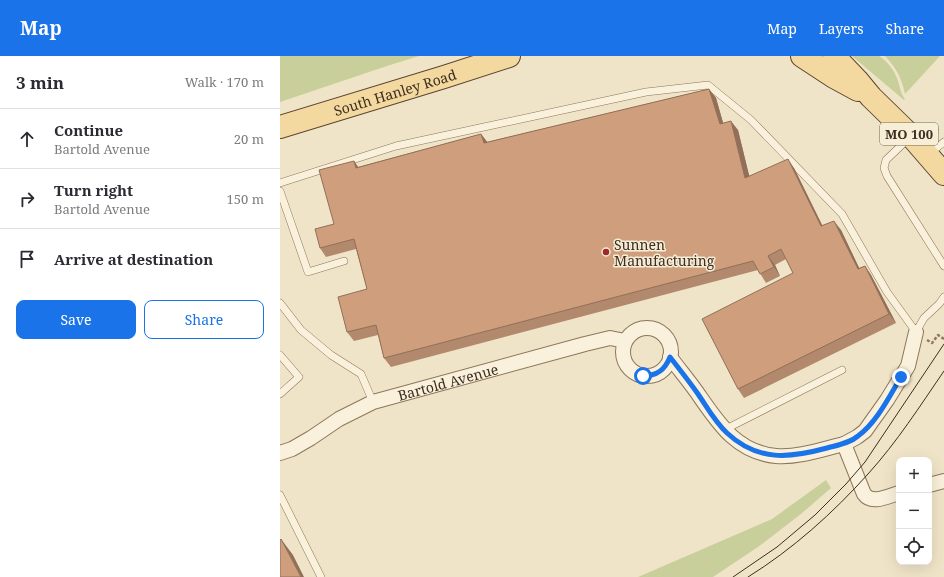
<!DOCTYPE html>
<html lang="en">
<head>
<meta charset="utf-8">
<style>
  :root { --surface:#fff; --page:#f7f7f7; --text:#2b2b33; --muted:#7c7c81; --line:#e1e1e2; --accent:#1a73e8 }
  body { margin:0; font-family:"Noto Serif",serif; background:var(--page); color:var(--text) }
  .controls { position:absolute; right:12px; bottom:12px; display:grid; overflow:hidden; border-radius:8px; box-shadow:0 4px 16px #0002 }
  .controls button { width:36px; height:36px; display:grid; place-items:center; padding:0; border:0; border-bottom:1px solid var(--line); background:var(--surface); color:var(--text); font:20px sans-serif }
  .stop { position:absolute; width:12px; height:12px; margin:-9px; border:3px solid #1a73e8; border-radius:50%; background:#fff }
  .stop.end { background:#1a73e8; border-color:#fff; box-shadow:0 1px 4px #0008 }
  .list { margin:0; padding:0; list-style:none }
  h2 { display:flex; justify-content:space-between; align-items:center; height:52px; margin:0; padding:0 16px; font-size:17px }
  h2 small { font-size:13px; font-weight:400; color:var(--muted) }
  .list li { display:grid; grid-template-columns:26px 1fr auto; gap:12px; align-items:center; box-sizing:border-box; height:60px; padding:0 16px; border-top:1px solid var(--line) }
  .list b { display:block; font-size:15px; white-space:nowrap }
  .list p { margin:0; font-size:13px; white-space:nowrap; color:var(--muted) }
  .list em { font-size:13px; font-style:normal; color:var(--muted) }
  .actions { display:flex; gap:8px; padding:12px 16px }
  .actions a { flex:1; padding:9px 0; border:1px solid var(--accent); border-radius:8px; text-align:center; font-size:14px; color:var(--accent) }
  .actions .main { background:var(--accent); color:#fff }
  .icon { flex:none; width:22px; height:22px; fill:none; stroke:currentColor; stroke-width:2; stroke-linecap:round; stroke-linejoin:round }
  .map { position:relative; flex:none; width:664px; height:521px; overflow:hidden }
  header { display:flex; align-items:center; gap:24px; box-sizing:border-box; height:56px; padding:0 20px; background:var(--accent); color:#fff }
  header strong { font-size:19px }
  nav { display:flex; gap:22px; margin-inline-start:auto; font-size:14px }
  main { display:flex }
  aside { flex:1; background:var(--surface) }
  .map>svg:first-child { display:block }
  .green { fill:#c9cf9b }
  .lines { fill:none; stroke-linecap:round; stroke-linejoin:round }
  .lane-casing { stroke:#8d765c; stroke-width:8 }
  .street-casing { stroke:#8d765c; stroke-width:16 }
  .primary-casing { stroke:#5b4430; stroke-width:24 }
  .path { stroke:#8d765c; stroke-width:2.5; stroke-dasharray:3 2; stroke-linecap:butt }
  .lane { stroke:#faf1dc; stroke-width:7 }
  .street { stroke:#faf1dc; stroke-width:14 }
  .primary { stroke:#f3d9a0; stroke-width:22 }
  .tram { stroke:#3d2e20; stroke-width:1 }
  .wall { fill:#b2896c }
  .shaded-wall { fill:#916f58 }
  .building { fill:#cf9f7d; stroke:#916f58 }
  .route { stroke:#1a73e8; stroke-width:5 }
  .poi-dot { fill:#9e2a2b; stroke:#f7eed8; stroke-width:1.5 }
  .labels { text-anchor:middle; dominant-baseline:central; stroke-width:3; stroke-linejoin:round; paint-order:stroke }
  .shield { fill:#f7eed8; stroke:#756857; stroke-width:1 }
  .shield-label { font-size:13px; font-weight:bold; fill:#3d2e20 }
  .street-label { font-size:14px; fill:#3d2e20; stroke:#f7eed8 }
  .poi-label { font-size:14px; fill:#3d2e20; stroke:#f7eed8; text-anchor:start }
</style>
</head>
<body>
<header>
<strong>Map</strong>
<nav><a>Map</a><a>Layers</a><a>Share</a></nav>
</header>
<main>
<aside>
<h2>3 min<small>Walk · 170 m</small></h2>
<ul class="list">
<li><svg class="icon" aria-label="ahead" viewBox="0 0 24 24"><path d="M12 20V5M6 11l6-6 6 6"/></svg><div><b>Continue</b><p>Bartold Avenue</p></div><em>20 m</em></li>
<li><svg class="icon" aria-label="right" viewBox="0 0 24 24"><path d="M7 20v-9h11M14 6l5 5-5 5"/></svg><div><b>Turn right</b><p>Bartold Avenue</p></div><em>150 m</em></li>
<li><svg class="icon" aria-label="arrive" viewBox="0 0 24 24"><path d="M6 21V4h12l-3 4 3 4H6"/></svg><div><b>Arrive at destination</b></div></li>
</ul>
<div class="actions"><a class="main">Save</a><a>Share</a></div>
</aside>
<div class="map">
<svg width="664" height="521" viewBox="0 0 664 521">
  <rect width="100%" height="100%" fill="#f0e4c8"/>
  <g class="green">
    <path d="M0,0H139L107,10L0,46Z"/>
    <path d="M572,0H599C606,4 614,14 617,22C620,29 620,37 625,43L624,44Z"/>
    <path d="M605,0H660L625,38C621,21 617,13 605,0Z"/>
    <path d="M546,424L551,432L521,458L478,491L433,521H358L492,463Z"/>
  </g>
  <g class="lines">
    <g class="lane-casing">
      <g id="lane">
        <path d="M630,81L606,104L604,112L607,120L664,210"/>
        <path d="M650,97L664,86"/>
        <path d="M0,127L116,90L366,36L428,29L471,64L562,158L607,236L636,276L644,262L659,248L664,241"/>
        <path d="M0,135L28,216L64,205"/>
        <path d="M0,247L21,274L51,299L81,318L93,346"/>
        <path d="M0,299L19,321L0,338"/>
        <path d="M444,374L562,314"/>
        <path d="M0,439L41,521"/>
      </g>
    </g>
    <g class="street-casing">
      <g id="street">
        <circle cx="367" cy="296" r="24"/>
        <path d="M390,301C399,313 408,324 416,335C437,365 455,396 496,400C518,402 543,393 564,388L584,438C592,449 608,440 619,437"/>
        <path d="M564,388L577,381L585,375L607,344L628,310L636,276"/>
        <path id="s1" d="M0,397L12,393L31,382L59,363L93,346L305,288L330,282L345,285"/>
        <path d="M649,429L664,425"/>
      </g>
    </g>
    <g class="primary-casing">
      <g id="primary">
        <path d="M522,0L554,21L578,34"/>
        <path d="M554,0L577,24L591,41L631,80L664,118"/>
        <path id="s2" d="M0,71L164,21L229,0"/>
      </g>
    </g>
    <g class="path">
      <path d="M653,68L659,76"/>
      <path d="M647,284L652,287L658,279L664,283"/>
    </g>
    <use href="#lane" class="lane"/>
    <use href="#street" class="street"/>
    <use href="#primary" class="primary"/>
    <g class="tram">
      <path d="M453,521L497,491L535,459L566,428L585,406L664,288"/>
      <path d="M468,521C513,493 553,457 588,418C617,386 640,350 664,315"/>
    </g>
  </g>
  <path class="wall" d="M429,33L436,42L443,67L458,74L469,120L514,112L542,169L561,174L579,212L585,210L591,219L616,267L464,342L458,333L513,217L506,203L495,209L500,220L486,227L478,214L111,311L104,302L98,279L74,285L67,276L87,233L76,193L46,201L40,192L54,168L74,105L78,111L201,78L207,86Z"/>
  <g class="shaded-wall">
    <path d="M429,33L436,42L446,77L440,68Z"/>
    <path d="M451,65L458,74L472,131L465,122Z"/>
    <path d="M201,78L208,87H204Z"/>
    <path d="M508,103L514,112L547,179L541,170Z"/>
    <path d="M74,105L80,114L76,112Z"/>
    <path d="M554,165L561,174L584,222L578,213Z"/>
    <path d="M488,200L495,209L500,220L494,211Z"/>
    <path d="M585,210L591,219L616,267L609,258Z"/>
    <path d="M1,483L13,499L24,521H21Z"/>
  </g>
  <g class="building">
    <path d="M429,33L440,68L451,65L465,122L508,103L541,170L554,165L578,213L585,210L609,258L458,333L422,263L513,217L501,193L488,200L494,211L480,218L473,205L104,302L96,269L67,276L58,241L87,233L74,183L40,192L35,173L54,168L39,114L74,105L76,112L201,78L204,87Z"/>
    <path d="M1,483L21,521H0V484Z"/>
  </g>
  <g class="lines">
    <path class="route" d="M363,320C377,320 385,314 390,301C400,314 409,325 418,338C427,351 435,366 447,377C478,406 510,402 547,392C558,389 570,387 578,380C597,366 609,341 621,321"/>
  </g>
  <circle class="poi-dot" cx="326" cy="196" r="4"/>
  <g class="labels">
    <rect class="shield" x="600" y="67" width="58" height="22" rx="3"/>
    <g class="shield-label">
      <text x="629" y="78">MO 100</text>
    </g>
    <g class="street-label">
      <text stroke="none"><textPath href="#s2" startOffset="120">South Hanley Road</textPath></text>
      <text stroke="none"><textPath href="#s1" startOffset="184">Bartold Avenue</textPath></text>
    </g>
    <g class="poi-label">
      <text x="334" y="188">Sunnen<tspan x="334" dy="16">Manufacturing</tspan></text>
    </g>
  </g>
</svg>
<div class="controls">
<button>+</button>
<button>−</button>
<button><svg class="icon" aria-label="locate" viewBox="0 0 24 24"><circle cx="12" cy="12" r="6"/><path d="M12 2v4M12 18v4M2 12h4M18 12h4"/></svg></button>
</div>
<div class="stop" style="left:363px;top:320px"></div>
<div class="stop end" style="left:621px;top:321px"></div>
</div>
</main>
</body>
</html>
